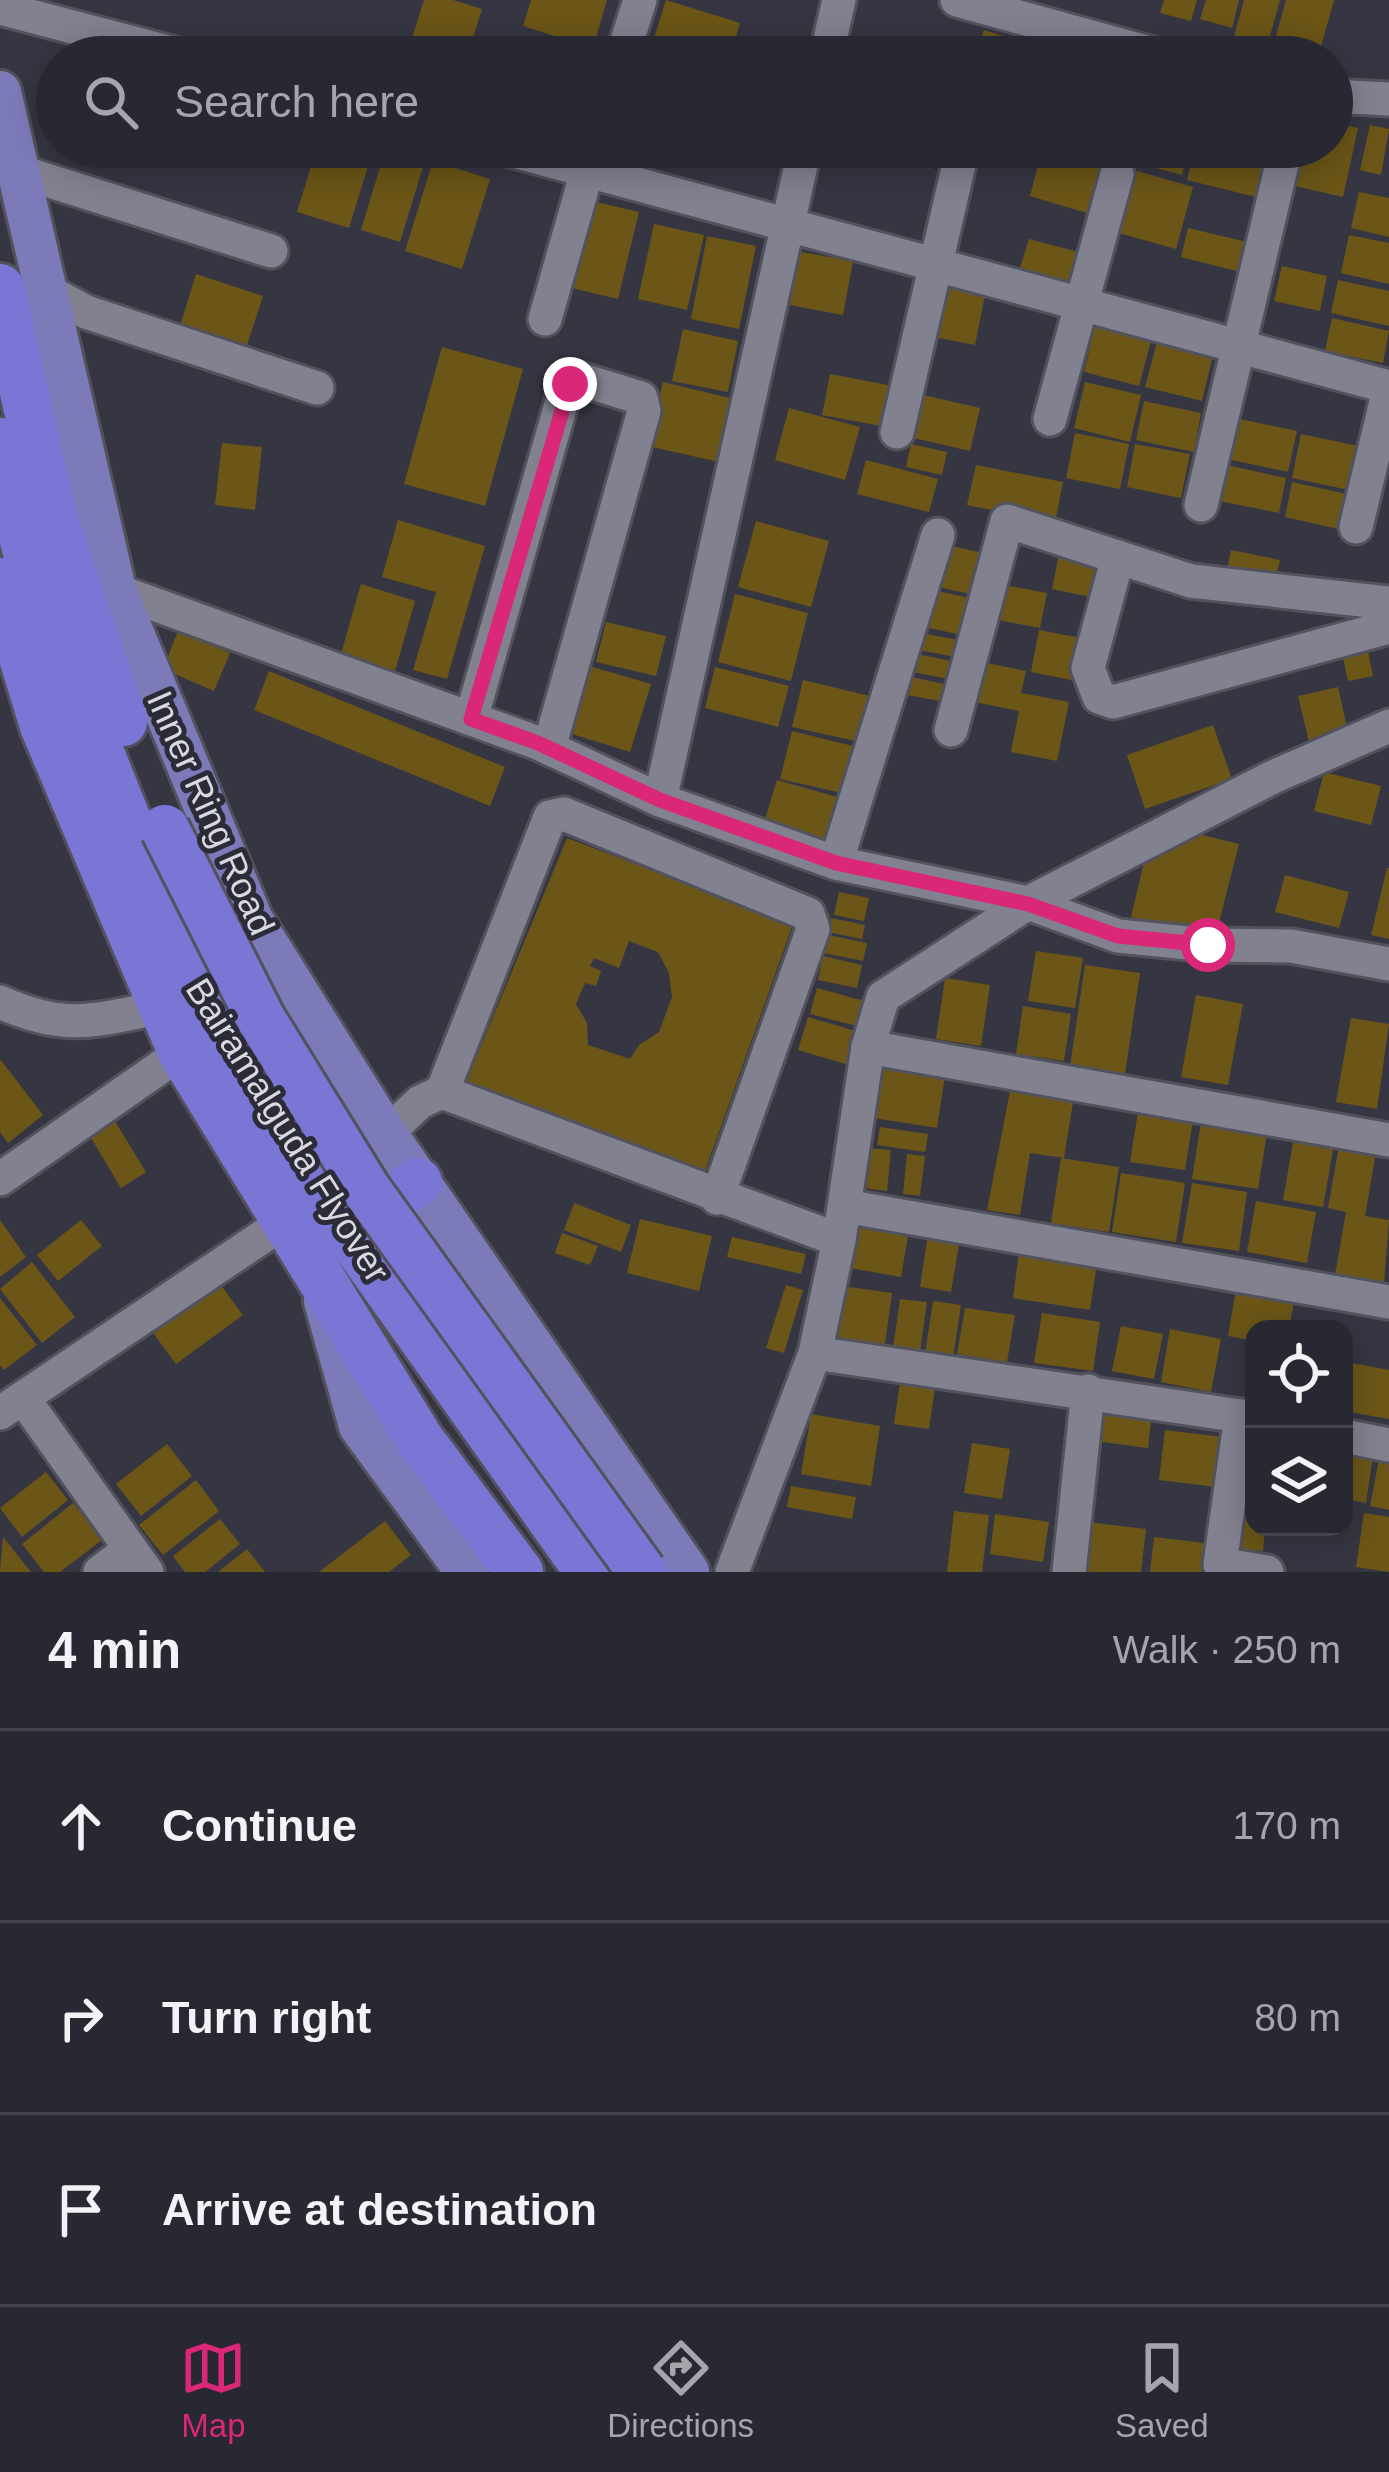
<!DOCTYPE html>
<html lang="en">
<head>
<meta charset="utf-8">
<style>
  :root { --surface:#282832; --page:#30303a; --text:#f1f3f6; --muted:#a5a6ac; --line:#44444d; --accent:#db2777 }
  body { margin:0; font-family:Arial,sans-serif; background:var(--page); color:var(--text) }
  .controls { position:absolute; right:36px; bottom:36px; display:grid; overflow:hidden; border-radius:24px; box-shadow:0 6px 30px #0003 }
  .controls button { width:108px; height:108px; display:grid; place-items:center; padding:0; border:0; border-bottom:3px solid var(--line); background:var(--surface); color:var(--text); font:60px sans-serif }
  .stop { position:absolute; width:36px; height:36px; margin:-27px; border:9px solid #db2777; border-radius:50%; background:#fff }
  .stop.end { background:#db2777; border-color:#fff; box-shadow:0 3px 12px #0008 }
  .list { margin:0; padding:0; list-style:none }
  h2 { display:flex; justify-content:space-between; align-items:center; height:156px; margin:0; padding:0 48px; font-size:51px }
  h2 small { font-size:39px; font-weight:400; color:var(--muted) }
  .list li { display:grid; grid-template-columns:78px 1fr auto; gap:36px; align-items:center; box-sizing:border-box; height:192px; padding:0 48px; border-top:3px solid var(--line) }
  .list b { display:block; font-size:45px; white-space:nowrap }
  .list em { font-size:39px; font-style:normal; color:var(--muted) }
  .icon { flex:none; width:66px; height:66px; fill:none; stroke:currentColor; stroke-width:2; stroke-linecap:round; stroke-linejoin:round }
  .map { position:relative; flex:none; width:1389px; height:1572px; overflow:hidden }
  .search { position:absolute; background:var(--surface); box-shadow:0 6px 30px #0003; left:36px; right:36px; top:36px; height:132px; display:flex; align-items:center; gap:30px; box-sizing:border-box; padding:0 42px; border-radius:66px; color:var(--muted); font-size:45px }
  .sheet { height:732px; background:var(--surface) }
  nav { display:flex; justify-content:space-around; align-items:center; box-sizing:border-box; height:168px; border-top:3px solid var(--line); background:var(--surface); font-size:33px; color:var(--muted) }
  nav a { display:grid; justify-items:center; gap:6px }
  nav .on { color:var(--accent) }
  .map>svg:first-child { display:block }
  .building { fill:#6b5617; fill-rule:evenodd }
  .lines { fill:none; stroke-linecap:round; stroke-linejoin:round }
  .minor-casing { stroke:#52525d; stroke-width:39 }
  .major-casing { stroke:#52525d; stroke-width:48 }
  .highway-casing { stroke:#52525d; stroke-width:54 }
  .minor { stroke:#818190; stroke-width:33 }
  .major { stroke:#7d7ab9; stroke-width:42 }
  .highway { stroke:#7b75d5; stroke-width:48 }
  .highway-bridge-casing { stroke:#52525d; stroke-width:54; stroke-linecap:butt }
  .highway-bridge { stroke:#7b75d5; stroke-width:48 }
  .route { stroke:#db2777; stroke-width:15 }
  .labels { text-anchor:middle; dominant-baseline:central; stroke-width:10; stroke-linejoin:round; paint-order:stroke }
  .street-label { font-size:36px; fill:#d9d9e2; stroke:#2c2c38 }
</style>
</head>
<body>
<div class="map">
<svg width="1389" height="1572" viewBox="0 0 1389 1572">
  <rect width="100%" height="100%" fill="#363643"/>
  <g class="building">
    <path d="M424,0H453L482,9L467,57H406Z"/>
    <path d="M531,0H607L593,48L523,26Z"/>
    <path d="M666,0L740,23L730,57H648Z"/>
    <path d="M1164,0H1197L1191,21L1160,13Z"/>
    <path d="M1206,0H1239L1232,28L1200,19Z"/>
    <path d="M1244,0H1280L1264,57L1230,52Z"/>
    <path d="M1286,0H1334L1318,57H1270Z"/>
    <path d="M984,30L1035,46L1031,57H976Z"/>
    <path d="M1332,123L1358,128L1343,197L1295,186L1303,147H1332Z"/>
    <path d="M1370,125L1389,129L1381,175L1360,170Z"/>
    <path d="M317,147H374L349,228L297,212Z"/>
    <path d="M386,147H404L427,154L400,242L361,230Z"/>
    <path d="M848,147H937L931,169Z"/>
    <path d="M1043,147H1065L1103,157L1087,213L1030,196Z"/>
    <path d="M1150,147H1189L1182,175L1145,165Z"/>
    <path d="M1195,147H1268L1256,197L1187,180Z"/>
    <path d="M433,161L490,179L462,269L405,251Z"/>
    <path d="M1137,171L1193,187L1176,249L1119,233Z"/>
    <path d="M1359,192L1389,198V237L1351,228Z"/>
    <path d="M592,201L639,212L618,299L572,288Z"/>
    <path d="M654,224L704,235L687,310L638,299Z"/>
    <path d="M1188,228L1247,242L1240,272L1181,257Z"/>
    <path d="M1349,235L1389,243V284L1341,273Z"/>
    <path d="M707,236L756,246L739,329L691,319Z"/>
    <path d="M1029,239L1086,254L1077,288L1019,271Z"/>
    <path d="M795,251L853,261L843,315L784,304Z"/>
    <path d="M1282,266L1327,276L1320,311L1274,301Z"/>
    <path d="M196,274L263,296L245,351L179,329Z"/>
    <path d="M1338,280L1389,291V326L1331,313Z"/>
    <path d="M943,287L985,295L975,345L934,337Z"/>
    <path d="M1332,318L1389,331L1383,363L1325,351Z"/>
    <path d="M1095,327L1151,341L1139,386L1084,372Z"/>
    <path d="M683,329L738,341L728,392L672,381Z"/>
    <path d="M1157,342L1213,355L1202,401L1145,387Z"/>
    <path d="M442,347L523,369L485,506L404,484Z"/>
    <path d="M830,374L888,385L881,426L822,415Z"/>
    <path d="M663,382L734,399L719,462L648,446Z"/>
    <path d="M1085,382L1141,395L1130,442L1074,428Z"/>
    <path d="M919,394L980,408L970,451L909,437Z"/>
    <path d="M1144,401L1201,413L1194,452L1136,440Z"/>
    <path d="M789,408L860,427L845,480L775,460Z"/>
    <path d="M1235,418L1297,431L1288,472L1227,459Z"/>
    <path d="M1075,433L1129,444L1120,489L1066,478Z"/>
    <path d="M1301,434L1363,447L1354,491L1292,478Z"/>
    <path d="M222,443L262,447L255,510L215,505Z"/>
    <path d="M911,444L947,452L942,475L906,467Z"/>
    <path d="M1135,444L1190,454L1181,498L1127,487Z"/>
    <path d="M866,460L938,479L929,512L857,494Z"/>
    <path d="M976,465L1063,482L1055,523L967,505Z"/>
    <path d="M1227,465L1286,478L1279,513L1220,501Z"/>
    <path d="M1292,482L1351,495L1343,530L1285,517Z"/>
    <path d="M398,520L485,546L447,679L413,670L436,592L382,577Z"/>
    <path d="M756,521L829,541L811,607L738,587Z"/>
    <path d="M947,545L988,554L979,596L938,587Z"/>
    <path d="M1060,549L1100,557L1091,597L1052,589Z"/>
    <path d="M1231,550L1280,560L1274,585L1226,574Z"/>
    <path d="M361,584L415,601L395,671L341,654Z"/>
    <path d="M1005,585L1047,593L1040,628L998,620Z"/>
    <path d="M933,590L974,599L966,636L925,627Z"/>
    <path d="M735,594L808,613L791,681L718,662Z"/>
    <path d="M606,622L666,636L656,676L596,662Z"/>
    <path d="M1039,630L1081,638L1072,680L1031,672Z"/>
    <path d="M178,631L230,653L214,691L163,669Z"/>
    <path d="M922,633L963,641L960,658L919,650Z"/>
    <path d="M1365,638L1373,676L1348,681L1340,644Z"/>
    <path d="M917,654L956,662L953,680L913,672Z"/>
    <path d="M982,662L1026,671L1021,693L1069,702L1057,761L1011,752L1019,711L974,702Z"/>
    <path d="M589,666L651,684L630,752L569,733Z"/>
    <path d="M715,667L789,686L778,727L705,708Z"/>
    <path d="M269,671L505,767L490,806L254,710Z"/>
    <path d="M911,677L949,685L945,702L907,695Z"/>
    <path d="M803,680L870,696L860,742L792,727Z"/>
    <path d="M1338,687L1349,737L1310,746L1298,696Z"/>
    <path d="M1213,725L1232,779L1145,809L1127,755Z"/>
    <path d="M792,731L857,747L846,794L780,779Z"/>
    <path d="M1324,772L1381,786L1371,825L1314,811Z"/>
    <path d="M777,780L844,799L830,846L763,826Z"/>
    <path d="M1198,834L1239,844L1215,938L1131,917L1145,858Z"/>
    <path d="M567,838L793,924L703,1177L463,1090ZM629,941L658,952L669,973L672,997L659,1032L639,1045L630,1059L588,1045L587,1023L576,1004L585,983L596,986L601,971L590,966L594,958L619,968Z"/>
    <path d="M1387,868H1389V939L1371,935Z"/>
    <path d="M1285,875L1349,892L1339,928L1275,912Z"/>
    <path d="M839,892L869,898L864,921L834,915Z"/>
    <path d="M831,918L865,925L862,939L828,932Z"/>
    <path d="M828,935L867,943L863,961L824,953Z"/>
    <path d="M1036,951L1083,958L1075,1008L1028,1001Z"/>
    <path d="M823,956L862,965L857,988L818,980Z"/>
    <path d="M1085,965L1140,973L1125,1074L1070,1066Z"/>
    <path d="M945,978L990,985L981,1046L936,1039Z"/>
    <path d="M817,988L868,1002L861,1027L810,1014Z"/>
    <path d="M1196,995L1243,1004L1228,1085L1181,1077Z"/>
    <path d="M1023,1006L1071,1014L1064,1061L1016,1054Z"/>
    <path d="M808,1017L859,1032L849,1065L798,1050Z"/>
    <path d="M1351,1018L1389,1024L1377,1109L1336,1102Z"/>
    <path d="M0,1059L43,1115L8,1143L0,1132Z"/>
    <path d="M883,1059L946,1069L937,1128L874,1118Z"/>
    <path d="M1011,1086L1074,1096L1064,1158L1030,1153L1020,1215L987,1210Z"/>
    <path d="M1138,1112L1193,1120L1185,1170L1130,1162Z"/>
    <path d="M110,1113L146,1172L121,1188L85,1128Z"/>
    <path d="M1201,1122L1267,1133L1258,1189L1192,1179Z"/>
    <path d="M880,1127L928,1134L925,1152L877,1145Z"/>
    <path d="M1294,1137L1334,1144L1323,1207L1283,1200Z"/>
    <path d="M1339,1146L1376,1152L1365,1216L1389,1220L1384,1283L1335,1275L1346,1212L1328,1208Z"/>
    <path d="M866,1148L891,1150L887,1191L863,1188Z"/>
    <path d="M907,1154L925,1156L920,1196L903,1194Z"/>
    <path d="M1061,1158L1119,1167L1109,1232L1051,1223Z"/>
    <path d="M1121,1173L1185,1183L1176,1242L1112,1232Z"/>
    <path d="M1192,1183L1247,1192L1239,1251L1182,1243Z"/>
    <path d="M1256,1201L1316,1212L1307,1263L1247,1252Z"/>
    <path d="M574,1203L631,1225L621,1252L564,1230Z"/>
    <path d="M640,1219L712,1236L699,1291L627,1273Z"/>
    <path d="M0,1220L26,1257L0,1277Z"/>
    <path d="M81,1220L102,1246L58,1281L37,1255Z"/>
    <path d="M851,1221L909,1230L901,1277L844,1267Z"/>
    <path d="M562,1233L598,1246L590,1265L555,1253Z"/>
    <path d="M928,1234L960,1239L951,1292L920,1287Z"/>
    <path d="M732,1237L806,1254L801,1274L727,1257Z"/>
    <path d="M1019,1252L1097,1263L1090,1310L1013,1298Z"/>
    <path d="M32,1262L75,1317L42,1343L0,1289Z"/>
    <path d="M214,1276L243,1315L176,1364L148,1326Z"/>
    <path d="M786,1285L803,1290L784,1353L766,1348Z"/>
    <path d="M835,1285L892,1293L884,1351L827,1344Z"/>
    <path d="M1236,1290L1294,1301L1289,1329H1254V1341L1228,1336Z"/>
    <path d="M0,1298L37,1345L4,1370L0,1365Z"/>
    <path d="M900,1299L927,1302L920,1352L893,1348Z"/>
    <path d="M933,1301L961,1305L953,1358L925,1354Z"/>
    <path d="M965,1308L1015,1315L1007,1362L957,1354Z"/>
    <path d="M1042,1313L1100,1322L1093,1371L1034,1363Z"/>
    <path d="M1121,1326L1163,1334L1154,1379L1112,1371Z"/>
    <path d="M1170,1329L1221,1339L1211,1392L1161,1382Z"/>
    <path d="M1352,1363L1389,1370V1419L1344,1411Z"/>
    <path d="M901,1376L936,1382L929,1429L894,1424Z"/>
    <path d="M1099,1407L1152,1413L1148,1448L1095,1441Z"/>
    <path d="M811,1414L880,1426L871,1486L801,1474Z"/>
    <path d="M1165,1430L1222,1437L1216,1487L1159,1480Z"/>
    <path d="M972,1443L1010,1449L1002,1499L964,1493Z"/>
    <path d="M167,1444L192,1476L141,1516L116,1484Z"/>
    <path d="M1344,1452L1373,1456L1366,1503L1344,1499Z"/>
    <path d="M1379,1459L1389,1461V1510L1370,1506Z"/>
    <path d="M46,1472L68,1500L22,1537L0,1508Z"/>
    <path d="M196,1480L219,1511L163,1555L139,1525Z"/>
    <path d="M791,1486L856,1497L852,1519L787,1507Z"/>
    <path d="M1240,1492L1254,1494V1527H1265L1263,1551L1233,1548Z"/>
    <path d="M73,1503L102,1540L60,1572H44L22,1544Z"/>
    <path d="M954,1511L989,1515L982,1572H947Z"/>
    <path d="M1364,1513L1389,1517V1572L1356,1567Z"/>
    <path d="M995,1514L1049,1522L1043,1562L990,1554Z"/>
    <path d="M220,1519L240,1544L205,1572H185L173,1556Z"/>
    <path d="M385,1521L411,1555L389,1572H319Z"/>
    <path d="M1086,1522L1146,1529L1141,1572H1081Z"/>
    <path d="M3,1537L31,1572H0Z"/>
    <path d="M1154,1537L1212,1544L1209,1572H1150Z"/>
    <path d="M247,1549L265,1572H218Z"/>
  </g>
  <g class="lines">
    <g class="minor-casing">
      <g id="minor">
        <path d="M957,0L1164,57"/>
        <path d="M0,8L187,57"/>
        <path d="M622,57L640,0"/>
        <path d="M826,57L839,0"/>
        <path d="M1332,96L1389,99"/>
        <path d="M499,147L1389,387"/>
        <path d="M805,147L660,800L836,863L1028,903L1273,777L1389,726"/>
        <path d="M15,170L271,251"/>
        <path d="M46,290L86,312L317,388"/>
        <path d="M545,319L594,147"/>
        <path d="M1050,419L1117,174"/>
        <path d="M897,432L963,147"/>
        <path d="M1201,505L1286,147"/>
        <path d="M1356,527L1389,389"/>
        <path d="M1118,557L1088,668L1099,697L1113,702L1389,627"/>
        <path d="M115,590L538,743L660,800"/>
        <path d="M471,719L564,394L579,379L641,398L644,411L549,748"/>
        <path d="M951,730L1007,521L1191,581L1389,603"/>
        <path d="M836,863L938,535"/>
        <path d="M0,1002C67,1032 95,1020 163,1007"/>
        <path d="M868,1047L1389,1140"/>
        <path d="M386,1134L420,1102L442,1092"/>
        <path d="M0,1179L182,1052"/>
        <path d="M717,1198L813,929L808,914L564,814L550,817L442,1092L839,1240"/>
        <path d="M845,1206L1389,1302"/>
        <path d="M815,1353L1254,1418"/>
        <path d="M23,1398L147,1572"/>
        <path d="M0,1413L286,1221"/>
        <path d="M1241,1416L1220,1564L1267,1572"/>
        <path d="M1344,1436L1389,1445"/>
        <path d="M100,1572L130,1549"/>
        <path d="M732,1572L815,1353L839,1240L868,1047L883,997L1028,903L1118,936L1209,945L1291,946L1389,964"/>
        <path d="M1069,1572L1088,1391"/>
      </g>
    </g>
    <g class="major-casing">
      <g id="major">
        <path d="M0,92L115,590L252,920L386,1134L688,1572"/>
        <path d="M325,1301L360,1426L467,1572"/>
      </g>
    </g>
    <g class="highway-casing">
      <g id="highway">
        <path d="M0,288L52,514L123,722"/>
        <path d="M0,442L32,573L49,625L197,996L318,1191L589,1572"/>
        <path d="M0,582L44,726L182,1052L420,1440L519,1572"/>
        <path d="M347,1229L418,1182"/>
      </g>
    </g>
    <use href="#minor" class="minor"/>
    <use href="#major" class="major"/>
    <use href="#highway" class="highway"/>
    <g class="highway-bridge-casing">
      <path id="highway-bridge" d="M165,829L261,1019L366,1189L642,1572"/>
    </g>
    <use href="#highway-bridge" class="highway-bridge"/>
  </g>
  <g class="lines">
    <path class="route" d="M570,384L471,719L538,743L660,800L836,863L1028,904L1118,936L1208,945"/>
  </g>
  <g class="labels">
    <g class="street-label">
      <text transform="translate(211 813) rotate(66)">Inner Ring Road</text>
      <text transform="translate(288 1130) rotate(58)">Bairamalguda Flyover</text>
    </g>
  </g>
</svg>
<div class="controls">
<button><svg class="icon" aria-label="locate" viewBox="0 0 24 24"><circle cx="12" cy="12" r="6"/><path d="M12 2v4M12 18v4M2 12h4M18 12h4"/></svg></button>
<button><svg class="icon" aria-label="layers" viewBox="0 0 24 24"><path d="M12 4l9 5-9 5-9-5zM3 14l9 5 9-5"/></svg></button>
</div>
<div class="stop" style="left:1208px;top:945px"></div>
<div class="stop end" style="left:570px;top:384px"></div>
<div class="search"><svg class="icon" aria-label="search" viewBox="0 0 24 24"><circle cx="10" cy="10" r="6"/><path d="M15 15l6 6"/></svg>Search here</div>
</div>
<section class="sheet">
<h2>4 min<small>Walk · 250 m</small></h2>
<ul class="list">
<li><svg class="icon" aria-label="ahead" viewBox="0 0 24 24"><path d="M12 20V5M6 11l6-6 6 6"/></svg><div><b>Continue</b></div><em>170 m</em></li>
<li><svg class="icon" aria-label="right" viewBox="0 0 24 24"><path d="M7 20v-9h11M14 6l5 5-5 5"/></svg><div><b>Turn right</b></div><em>80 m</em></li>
<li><svg class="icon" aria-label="arrive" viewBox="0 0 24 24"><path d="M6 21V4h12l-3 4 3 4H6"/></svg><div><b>Arrive at destination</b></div></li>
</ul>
</section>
<nav>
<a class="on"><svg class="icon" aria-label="map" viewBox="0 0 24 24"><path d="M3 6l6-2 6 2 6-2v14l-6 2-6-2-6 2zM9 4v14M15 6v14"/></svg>Map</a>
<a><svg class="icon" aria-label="directions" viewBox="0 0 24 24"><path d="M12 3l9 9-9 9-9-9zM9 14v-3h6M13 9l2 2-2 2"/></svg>Directions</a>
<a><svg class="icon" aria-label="saved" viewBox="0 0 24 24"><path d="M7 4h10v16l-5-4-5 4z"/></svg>Saved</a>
</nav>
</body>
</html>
